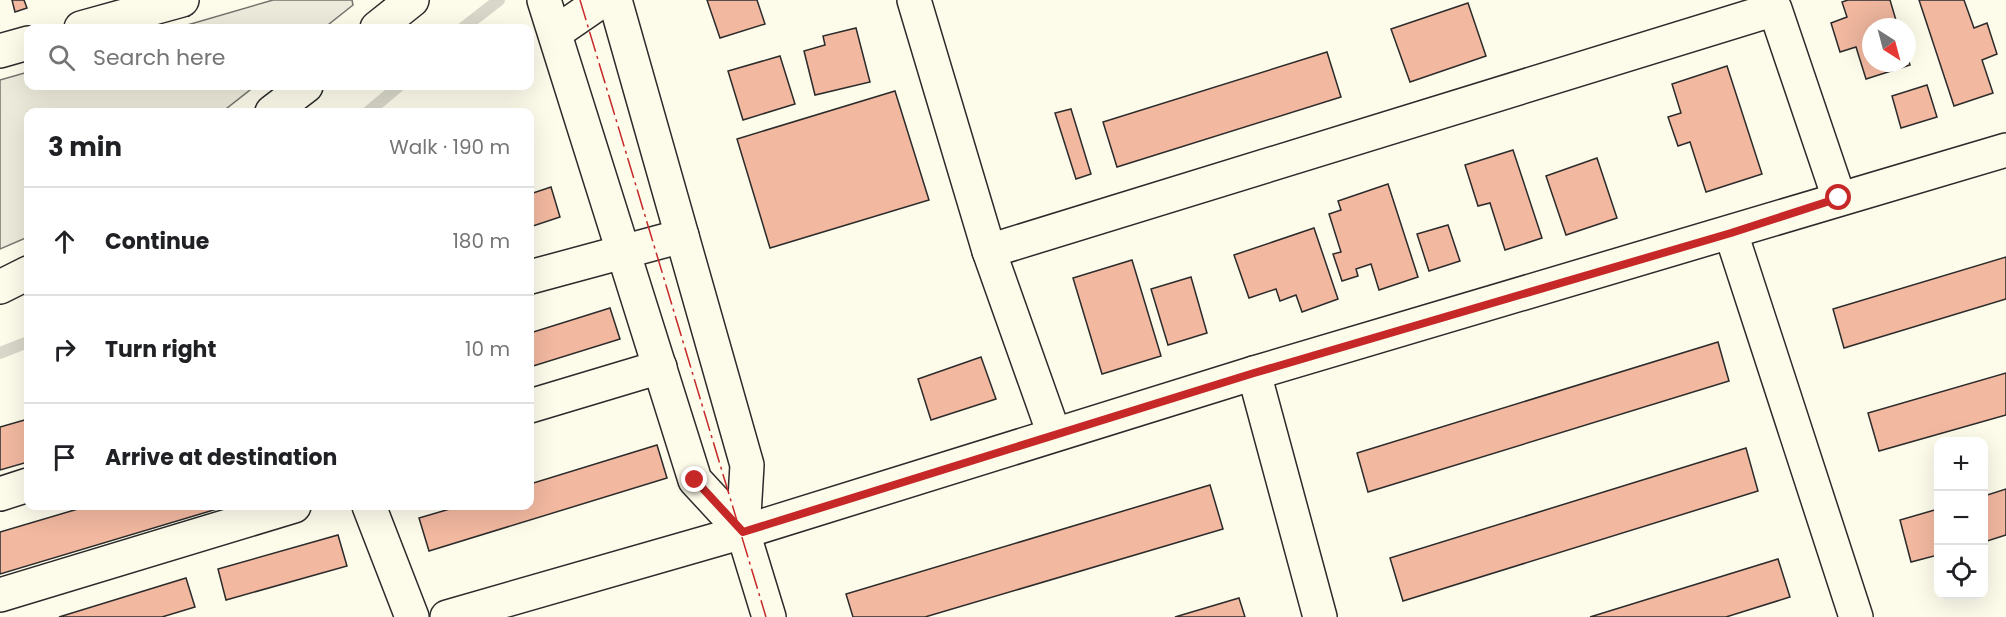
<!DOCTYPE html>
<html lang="en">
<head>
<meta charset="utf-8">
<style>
  :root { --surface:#fff; --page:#f6f6f6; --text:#202124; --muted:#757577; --line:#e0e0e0 }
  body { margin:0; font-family:Poppins,sans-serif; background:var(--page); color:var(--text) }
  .controls { position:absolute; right:18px; bottom:18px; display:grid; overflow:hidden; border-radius:12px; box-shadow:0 6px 24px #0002 }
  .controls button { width:54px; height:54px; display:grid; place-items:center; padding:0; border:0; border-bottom:2px solid var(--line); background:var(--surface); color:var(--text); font:30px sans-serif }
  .compass { position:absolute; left:1862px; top:18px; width:54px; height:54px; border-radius:50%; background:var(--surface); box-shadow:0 6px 24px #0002; rotate:144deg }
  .stop { position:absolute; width:18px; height:18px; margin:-14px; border:4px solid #c62828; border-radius:50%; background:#fff }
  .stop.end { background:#c62828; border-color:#fff; box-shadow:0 2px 6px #0008 }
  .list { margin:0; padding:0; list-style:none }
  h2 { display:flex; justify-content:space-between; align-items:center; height:78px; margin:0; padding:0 24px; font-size:26px }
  h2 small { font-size:20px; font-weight:400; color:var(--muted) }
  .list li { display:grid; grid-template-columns:39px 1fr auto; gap:18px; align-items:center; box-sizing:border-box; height:108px; padding:0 24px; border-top:2px solid var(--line) }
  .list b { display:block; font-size:22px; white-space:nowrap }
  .list em { font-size:20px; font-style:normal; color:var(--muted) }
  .icon { flex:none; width:33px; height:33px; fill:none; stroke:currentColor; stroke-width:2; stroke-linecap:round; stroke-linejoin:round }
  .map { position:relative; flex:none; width:2006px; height:617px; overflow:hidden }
  .search { position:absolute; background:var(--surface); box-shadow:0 6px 24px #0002; left:24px; top:24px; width:510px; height:66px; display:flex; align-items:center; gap:15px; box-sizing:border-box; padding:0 21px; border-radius:12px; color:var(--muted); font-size:22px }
  .panel { position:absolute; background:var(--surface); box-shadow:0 6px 24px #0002; left:24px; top:108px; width:510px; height:402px; border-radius:12px }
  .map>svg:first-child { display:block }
  .green { fill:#ecebdb; stroke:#74746e; stroke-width:1.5 }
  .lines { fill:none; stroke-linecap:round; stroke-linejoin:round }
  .stream { stroke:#d8d7c9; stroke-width:12 }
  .building { fill:#f2b8a0; stroke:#2b2b2b; stroke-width:1.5 }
  .minor-casing { stroke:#2b2b2b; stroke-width:36 }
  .minor { stroke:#fdfbea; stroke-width:33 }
  .power { stroke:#c62828; stroke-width:1.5; stroke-dasharray:21 4.5 3 4.5; stroke-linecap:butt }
  .route { stroke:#c62828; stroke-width:8 }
</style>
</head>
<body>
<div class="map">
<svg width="2006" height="617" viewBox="0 0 2006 617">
  <rect width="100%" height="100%" fill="#fdfbea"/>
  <g class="green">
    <path d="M273,0H352L353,5L324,28H177Z"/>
    <path d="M28,72V86H255L222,112H28V237L0,249V80Z"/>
  </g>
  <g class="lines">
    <g class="stream">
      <path d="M463,28L499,0"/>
      <path d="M368,112L399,86"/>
      <path d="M0,353L28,342"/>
    </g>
  </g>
  <g class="building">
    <path d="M12,0H24L27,8L15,12Z"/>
    <path d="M707,0H757L765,24L720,38Z"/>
    <path d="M1848,0H1890L1898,27H1871V63H1907V55L1910,65L1866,79L1856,47L1840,52L1831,23L1847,17L1842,2Z"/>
    <path d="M1919,0H1964L1974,28L1987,23L1997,54L1982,60L1993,93L1954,106Z"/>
    <path d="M1468,3L1486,56L1410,82L1391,29Z"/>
    <path d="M856,28L870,82L815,95L804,51L825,45L823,36Z"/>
    <path d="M1327,52L1341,97L1117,167L1103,122Z"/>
    <path d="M780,56L795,104L743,120L728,71Z"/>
    <path d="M1727,66L1762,174L1706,192L1690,142L1678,146L1668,117L1681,113L1672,84Z"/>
    <path d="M1927,85L1937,117L1901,128L1892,96Z"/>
    <path d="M895,91L929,200L770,248L737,139Z"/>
    <path d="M1071,109L1091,174L1076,179L1055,113Z"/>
    <path d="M1513,150L1542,238L1505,250L1490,203L1478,206L1465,165Z"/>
    <path d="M1597,158L1617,218L1566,235L1546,176Z"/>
    <path d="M1388,184L1418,277L1379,290L1371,264L1356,269L1358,276L1342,281L1333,254L1341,252L1329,214L1341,210L1338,201Z"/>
    <path d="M551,187L560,217L530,227V194Z"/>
    <path d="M1448,225L1460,261L1429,271L1417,234Z"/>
    <path d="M1314,228L1338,299L1302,312L1296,295L1280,301L1276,289L1249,298L1234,255Z"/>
    <path d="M2006,257V299L1844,348L1833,309Z"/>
    <path d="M1132,260L1161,356L1102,374L1073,278Z"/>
    <path d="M1191,277L1207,333L1168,345L1151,289Z"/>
    <path d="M610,308L620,339L530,367V333Z"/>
    <path d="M1718,342L1729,381L1368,492L1357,453Z"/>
    <path d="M981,357L996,399L931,420L918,379Z"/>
    <path d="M2006,373V415L1879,451L1868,413Z"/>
    <path d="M28,419V462L0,470V427Z"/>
    <path d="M657,445L667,478L429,551L419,518L460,506H530V484Z"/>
    <path d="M1746,448L1758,491L1403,601L1390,558Z"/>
    <path d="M1210,485L1223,529L925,617H853L846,594Z"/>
    <path d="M2006,489V535L1984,542V496Z"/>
    <path d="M88,506H227L0,574V532Z"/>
    <path d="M1938,509V555L1911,562L1900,520Z"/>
    <path d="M338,535L347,566L226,600L218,569Z"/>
    <path d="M1778,559L1790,597L1726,617H1590Z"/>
    <path d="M186,578L195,607L162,617H59Z"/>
    <path d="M1239,598L1245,617H1175Z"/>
  </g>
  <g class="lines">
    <g class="minor-casing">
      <g id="minor">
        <path d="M544,0L695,480L743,532"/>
        <path d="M615,0L747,465L743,532L769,617"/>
        <path d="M914,0L989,251L1054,434"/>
        <path d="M81,28L182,0"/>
        <path d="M377,28L412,0"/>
        <path d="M555,33L603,0"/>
        <path d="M0,51L28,43"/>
        <path d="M272,112L306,86"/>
        <path d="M1731,233L1856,617"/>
        <path d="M989,251L1775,9L1839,198"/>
        <path d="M530,277L682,236"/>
        <path d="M0,287L28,273"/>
        <path d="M1254,373L1320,617"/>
        <path d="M530,406L660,367"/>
        <path d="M0,494L28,485"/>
        <path d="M369,506L412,617"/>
        <path d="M0,595L294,506"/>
        <path d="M447,617L743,532L1254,373L2006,150"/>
      </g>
    </g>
    <use href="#minor" class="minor"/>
    <path class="power" d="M580,0L766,617"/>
  </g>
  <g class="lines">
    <path class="route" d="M695,480L743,532L1254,373L1731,233L1839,198"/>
  </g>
</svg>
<div class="controls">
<button>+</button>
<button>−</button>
<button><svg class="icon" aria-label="locate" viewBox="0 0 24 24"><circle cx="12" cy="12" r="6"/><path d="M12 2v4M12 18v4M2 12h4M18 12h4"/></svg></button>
</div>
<svg class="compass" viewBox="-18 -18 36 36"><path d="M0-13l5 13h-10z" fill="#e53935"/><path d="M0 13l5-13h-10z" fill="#757577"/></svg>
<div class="stop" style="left:1839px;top:198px"></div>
<div class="stop end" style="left:695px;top:480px"></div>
<div class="search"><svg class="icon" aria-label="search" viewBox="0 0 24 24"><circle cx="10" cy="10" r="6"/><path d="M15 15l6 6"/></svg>Search here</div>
<section class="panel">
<h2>3 min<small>Walk · 190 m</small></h2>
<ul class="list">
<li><svg class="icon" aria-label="ahead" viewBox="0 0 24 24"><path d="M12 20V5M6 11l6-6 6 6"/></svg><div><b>Continue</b></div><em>180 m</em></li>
<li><svg class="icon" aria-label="right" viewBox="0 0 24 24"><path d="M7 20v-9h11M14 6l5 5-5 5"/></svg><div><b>Turn right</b></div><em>10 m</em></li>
<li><svg class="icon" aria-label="arrive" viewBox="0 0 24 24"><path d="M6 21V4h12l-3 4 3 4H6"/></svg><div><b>Arrive at destination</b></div></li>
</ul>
</section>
</div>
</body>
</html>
